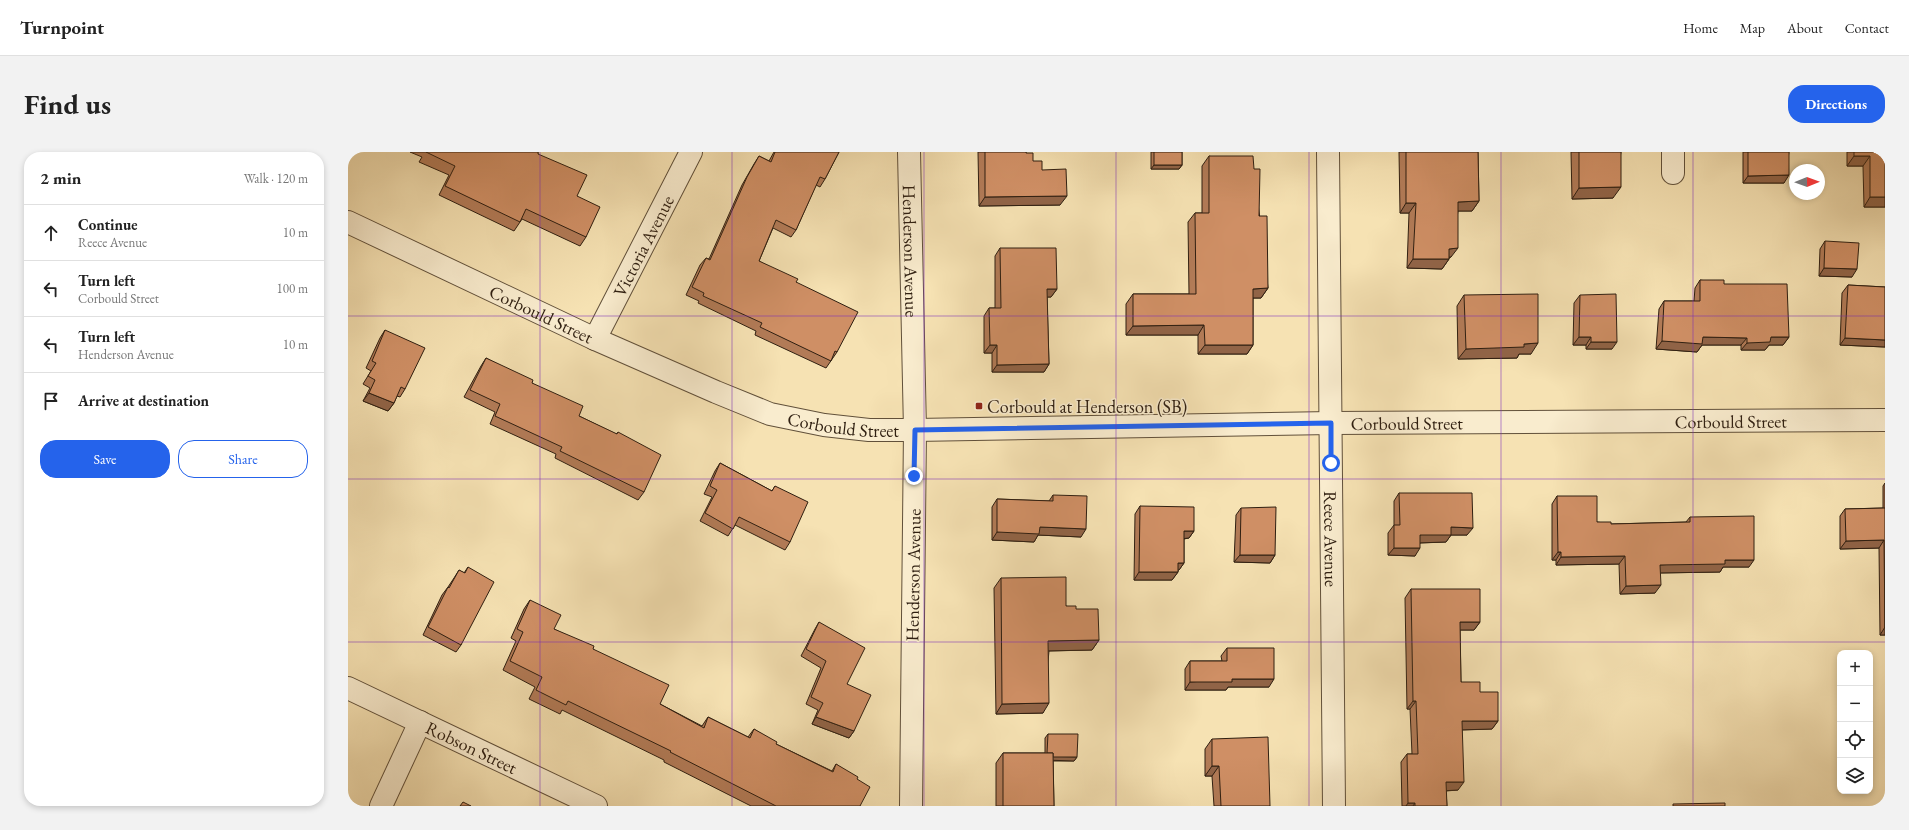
<!DOCTYPE html>
<html lang="en">
<head>
<meta charset="utf-8">
<style>
  :root { --surface:#fff; --page:#f2f2f2; --text:#222; --muted:#767676; --line:#e0e0e0; --accent:#2563eb }
  body { margin:0; font-family:"EB Garamond",serif; background:var(--page); color:var(--text) }
  .controls { position:absolute; right:12px; bottom:12px; display:grid; overflow:hidden; border-radius:8px; box-shadow:0 2px 6px #0003 }
  .controls button { width:36px; height:36px; display:grid; place-items:center; padding:0; border:0; border-bottom:1px solid var(--line); background:var(--surface); color:var(--text); font:20px sans-serif }
  .compass { position:absolute; left:1441px; top:12px; width:36px; height:36px; border-radius:50%; background:var(--surface); box-shadow:0 2px 6px #0003; rotate:89deg }
  .stop { position:absolute; width:12px; height:12px; margin:-9px; border:3px solid #2563eb; border-radius:50%; background:#fff }
  .stop.end { background:#2563eb; border-color:#fff; box-shadow:0 1px 4px #0008 }
  .list { margin:0; padding:0; list-style:none }
  h2 { display:flex; justify-content:space-between; align-items:center; height:52px; margin:0; padding:0 16px; font-size:17px }
  h2 small { font-size:13px; font-weight:400; color:var(--muted) }
  .list li { display:grid; grid-template-columns:26px 1fr auto; gap:12px; align-items:center; box-sizing:border-box; height:56px; padding:0 16px; border-top:1px solid var(--line) }
  .list b { display:block; font-size:15px; white-space:nowrap }
  .list p { margin:0; font-size:13px; white-space:nowrap; color:var(--muted) }
  .list em { font-size:13px; font-style:normal; color:var(--muted) }
  .actions { display:flex; gap:8px; padding:12px 16px }
  .actions a { flex:1; padding:9px 0; border:1px solid var(--accent); border-radius:16px; text-align:center; font-size:14px; color:var(--accent) }
  .actions .main { background:var(--accent); color:#fff }
  .icon { flex:none; width:22px; height:22px; fill:none; stroke:currentColor; stroke-width:2; stroke-linecap:round; stroke-linejoin:round }
  .map { position:relative; flex:none; width:1537px; height:654px; overflow:hidden; border-radius:16px }
  header { display:flex; align-items:center; gap:24px; box-sizing:border-box; height:56px; padding:0 20px; background:var(--surface); border-bottom:1px solid var(--line) }
  header strong { font-size:19px }
  nav { display:flex; gap:22px; margin-inline-start:auto; font-size:14px }
  .intro { display:flex; align-items:center; justify-content:space-between; box-sizing:border-box; height:96px; padding:0 24px }
  h1 { margin:0; font-size:28px }
  .button { padding:10px 18px; border-radius:16px; background:var(--accent); color:#fff; font-size:14px; font-weight:700 }
  main { display:flex; gap:24px; padding:0 24px }
  aside { flex:1; background:var(--surface); border-radius:16px; box-shadow:0 2px 6px #0003 }
  .map>svg:first-child { display:block }
  .lines { fill:none; stroke-linecap:round; stroke-linejoin:round }
  .minor-casing { stroke:#61503a; stroke-width:24 }
  .minor { stroke:#f9ecce; stroke-width:22 }
  .wall { fill:#b27b57; stroke:#2f1f11 }
  .shaded-wall { fill:#916447; stroke:#2f1f11 }
  .building { fill:#cf8f65; stroke:#2f1f11 }
  .route { stroke:#2563eb; stroke-width:5 }
  .grid { fill:none; stroke:#7b2cbf; stroke-width:1; stroke-opacity:0.55 }
  .poi-dot { fill:#8f2418; stroke:#f9ecce; stroke-width:1.5 }
  .labels { text-anchor:middle; dominant-baseline:central; stroke-width:3; stroke-linejoin:round; paint-order:stroke }
  .street-label { font-size:18px; fill:#2f1f11; stroke:#f9ecce }
  .poi-label { font-size:18px; fill:#2f1f11; stroke:#f9ecce; text-anchor:start }
</style>
</head>
<body>
<header>
<strong>Turnpoint</strong>
<nav><a>Home</a><a>Map</a><a>About</a><a>Contact</a></nav>
</header>
<div class="intro"><h1>Find us</h1><a class="button">Directions</a></div>
<main>
<aside>
<h2>2 min<small>Walk · 120 m</small></h2>
<ul class="list">
<li><svg class="icon" aria-label="ahead" viewBox="0 0 24 24"><path d="M12 20V5M6 11l6-6 6 6"/></svg><div><b>Continue</b><p>Reece Avenue</p></div><em>10 m</em></li>
<li><svg class="icon" aria-label="left" viewBox="0 0 24 24"><path d="M17 20v-9H6M10 6l-5 5 5 5"/></svg><div><b>Turn left</b><p>Corbould Street</p></div><em>100 m</em></li>
<li><svg class="icon" aria-label="left" viewBox="0 0 24 24"><path d="M17 20v-9H6M10 6l-5 5 5 5"/></svg><div><b>Turn left</b><p>Henderson Avenue</p></div><em>10 m</em></li>
<li><svg class="icon" aria-label="arrive" viewBox="0 0 24 24"><path d="M6 21V4h12l-3 4 3 4H6"/></svg><div><b>Arrive at destination</b></div></li>
</ul>
<div class="actions"><a class="main">Save</a><a>Share</a></div>
</aside>
<div class="map">
<svg width="1537" height="654" viewBox="0 0 1537 654">
  <rect width="100%" height="100%" fill="#f6e2b3"/>
  <filter id="stains"><feTurbulence type="fractalNoise" baseFrequency=".005" numOctaves="4"/><feColorMatrix values="0 0 0 0 .2 0 0 0 0 .09 0 0 0 0 .02 0 0 0 .5 -.17"/></filter>
  <radialGradient id="worn" r=".72"><stop offset=".6" stop-color="#630" stop-opacity="0"/><stop offset="1" stop-color="#630" stop-opacity=".3"/></radialGradient>
  <g class="lines">
    <g class="minor-casing">
      <g id="minor">
        <path id="s1" d="M561,0L567,278L563,654"/>
        <path id="s2" d="M980,0L986,654"/>
        <path d="M1325,0V21"/>
        <path id="s3" d="M0,70L247,187L368,240L422,262L476,273L521,278H567L983,271L1537,268"/>
        <path id="s4" d="M247,187L343,0"/>
        <path id="s5" d="M0,536L248,654"/>
        <path d="M33,654L72,570"/>
      </g>
    </g>
    <use href="#minor" class="minor"/>
  </g>
  <g class="wall">
    <path d="M62,0H190V2L229,44L238,85L232,94L174,67L166,79L91,43L101,23L71,10L74,5Z"/>
    <path d="M426,0H491L477,27L472,35L468,33L448,78L443,85L425,76L411,109L448,130L489,200L478,216L407,183L408,179L350,151L351,149L338,143L352,113L358,106L361,107L394,33L406,12L411,4L421,9Z"/>
    <path d="M630,0H678V1L685,9L694,18L712,53L631,54Z"/>
    <path d="M803,0H834V13L831,17H803Z"/>
    <path d="M1051,0H1130L1131,49L1124,59H1110L1103,105L1101,106V107L1094,117L1059,116L1061,61H1052Z"/>
    <path d="M1223,0H1273L1265,46L1224,47Z"/>
    <path d="M1395,0H1441L1436,31H1395Z"/>
    <path d="M1499,0H1537V55H1516L1515,14H1499Z"/>
    <path d="M861,4L906,17L920,136L913,146H905V193L899,202H850V183H778V152L785,142H841L840,70L847,61H854V14Z"/>
    <path d="M1477,89L1504,125L1471,124L1472,97Z"/>
    <path d="M652,96L709,137L703,145H699L701,212L696,220H644V201H636V164L641,156H647V104Z"/>
    <path d="M1352,128L1376,132L1441,185L1435,193H1421L1417,198H1393V193H1354L1349,200L1308,197L1311,157L1316,149H1346L1347,136Z"/>
    <path d="M1500,133L1537,135V195L1492,193L1494,141Z"/>
    <path d="M1116,143L1183,202H1171L1169,206L1110,207L1109,154Z"/>
    <path d="M1232,143L1264,197H1238V193H1225L1226,151Z"/>
    <path d="M37,178L57,237L52,245L49,244L46,251L40,259L15,249L22,236L15,232L23,219L18,216L32,186Z"/>
    <path d="M138,206L184,231L231,264L268,282L270,280L296,340L290,348L207,306L208,302L142,272L147,260L116,245L133,214Z"/>
    <path d="M372,311L424,339L427,334L442,390L437,398L387,373L380,384L352,369L364,345L356,342L367,319Z"/>
    <path d="M1537,331V483H1532L1531,396L1492,397V364L1497,357L1535,356V334Z"/>
    <path d="M1051,341L1119,383H1103L1098,390L1072,391L1067,404L1040,403V381L1046,373V349Z"/>
    <path d="M705,343L733,385L690,383L686,390L644,388V355L649,347L701,349Z"/>
    <path d="M1209,344L1249,370L1263,372L1338,370L1342,365L1401,415H1375L1372,420L1312,421L1307,441L1272,442L1271,412L1208,413V408H1204V352Z"/>
    <path d="M792,354L846,379L841,386L836,387V411L831,418H830V420L824,428H786L787,362Z"/>
    <path d="M893,356L927,403L922,411L886,410L888,363Z"/>
    <path d="M120,415L113,493L108,500L75,483L94,443L100,435L106,426L111,418L116,421Z"/>
    <path d="M653,426L718,454L728,457L751,488L744,498L701,499L695,561L648,562L646,436Z"/>
    <path d="M1063,437L1132,470L1126,478H1112L1113,530L1132,540L1150,569L1144,577L1114,578L1110,638L1098,639L1099,654H1054L1053,610L1059,602H1064L1062,557H1059L1057,446Z"/>
    <path d="M182,448L206,477L245,497L312,552L354,574L360,565L400,585L406,577L428,592L484,619L488,612L509,627L512,654H403L316,610V608L214,558L212,562L181,547L187,535L155,518L168,489L163,486L176,457Z"/>
    <path d="M471,470L499,532L506,579L501,586L464,572L470,558L458,552L473,516L453,504L467,477Z"/>
    <path d="M879,496L921,535H880L878,538H837V517L842,509H874L873,504Z"/>
    <path d="M700,582L729,605L726,609H705L706,654H648V611L655,601H697V586Z"/>
    <path d="M864,587L922,654H866L864,624H857V597Z"/>
  </g>
  <g class="shaded-wall">
    <path d="M1506,4H1522L1515,14H1499Z"/>
    <path d="M806,13H834L831,17H803Z"/>
    <path d="M1441,23L1436,31H1395L1400,24Z"/>
    <path d="M1273,35L1265,46L1224,47L1231,36Z"/>
    <path d="M719,44L712,53L631,54L637,45Z"/>
    <path d="M1522,45H1537V55H1516Z"/>
    <path d="M1131,49L1124,59H1103L1110,50Z"/>
    <path d="M1058,51H1068L1061,61H1052Z"/>
    <path d="M1110,96L1103,105L1094,106L1101,97Z"/>
    <path d="M1065,107H1101L1094,117L1059,116Z"/>
    <path d="M1476,116L1509,117L1504,125L1471,124Z"/>
    <path d="M920,136L913,146H898L905,137Z"/>
    <path d="M699,137H709L703,145H693Z"/>
    <path d="M856,173L850,183H778L785,174Z"/>
    <path d="M1231,185H1243L1238,193H1225Z"/>
    <path d="M1355,185L1399,186L1393,193H1354L1349,200L1308,197L1314,189Z"/>
    <path d="M1423,185H1441L1435,193H1421L1417,198H1393L1399,191Z"/>
    <path d="M1497,186L1537,188V195L1492,193Z"/>
    <path d="M1243,190H1269L1264,197H1238Z"/>
    <path d="M1190,191L1183,202H1171L1169,206L1110,207L1118,197L1176,192Z"/>
    <path d="M642,193H649L644,201H636Z"/>
    <path d="M857,193H905L899,202H850Z"/>
    <path d="M701,212L696,220H644L649,213Z"/>
    <path d="M21,241L46,251L40,259L15,249Z"/>
    <path d="M692,375L738,377L733,385L690,383L686,390L644,388L649,380Z"/>
    <path d="M1103,375L1125,376L1119,383H1103L1098,390L1067,391L1072,383Z"/>
    <path d="M836,379H846L841,386L831,387Z"/>
    <path d="M1536,388L1531,396L1492,397L1498,389Z"/>
    <path d="M1046,396H1072L1067,404L1040,403Z"/>
    <path d="M1210,400H1213L1208,408H1204Z"/>
    <path d="M892,403H927L922,411L886,410Z"/>
    <path d="M1277,404L1271,412L1208,413L1213,405Z"/>
    <path d="M1377,408H1406L1401,415H1375L1372,420L1307,421L1312,413Z"/>
    <path d="M830,411H836L831,418H824Z"/>
    <path d="M791,420H830L824,428H786Z"/>
    <path d="M1313,433L1307,441L1272,442L1278,434Z"/>
    <path d="M1112,470H1132L1126,478H1106Z"/>
    <path d="M1537,475V483H1532Z"/>
    <path d="M751,488L744,498L694,499L700,489Z"/>
    <path d="M884,527H926L921,535H880L878,538H837L842,530Z"/>
    <path d="M1065,549H1068L1062,557H1059Z"/>
    <path d="M701,551L695,561L648,562L654,552Z"/>
    <path d="M468,565L506,579L501,586L464,572Z"/>
    <path d="M1114,569H1150L1144,577L1108,578Z"/>
    <path d="M699,604L729,605L726,609L696,608Z"/>
    <path d="M864,614H871L864,624H857Z"/>
    <path d="M1098,630H1116L1110,638L1092,639Z"/>
    <path d="M1060,651H1067L1065,654H1058Z"/>
  </g>
  <g class="building">
    <path d="M78,0H190V2L239,23L229,44L252,55L238,85L178,57L172,70L97,34L107,14Z"/>
    <path d="M427,0H491L477,27L472,25L448,78L428,68L411,109L450,127L448,130L510,160L489,200L487,199L483,209L412,175L414,171L355,144L356,141L344,135L358,106L362,108L399,25L411,4L423,10Z"/>
    <path d="M637,0H678V1H685V9H694V18L718,17L719,44L637,45Z"/>
    <rect x="806" y="0" width="28" height="13"/>
    <path d="M1058,0H1130L1131,49L1110,50V96L1101,97V107H1065L1068,51H1058Z"/>
    <path d="M1231,0H1273V35L1231,36Z"/>
    <path d="M1400,0H1441V23L1400,24Z"/>
    <path d="M1506,0H1537V45H1522V4H1506Z"/>
    <path d="M861,4H905L906,17H912L911,64H919L920,136L905,137V193H857L856,173L785,174V142H848L847,61H861Z"/>
    <path d="M1477,89L1511,91L1509,117L1476,116Z"/>
    <path d="M652,96H708L709,137H699L701,212L649,213V193H642L641,156H653Z"/>
    <path d="M1352,128H1376V132H1439L1441,185H1423L1422,190L1399,191V186L1355,185L1354,192L1314,189L1316,149H1352Z"/>
    <path d="M1500,133L1537,135V188L1497,186Z"/>
    <path d="M1190,142V191L1176,192V195L1118,197L1116,143Z"/>
    <path d="M1268,142L1269,190H1243V185H1231L1232,143Z"/>
    <path d="M37,178L77,196L57,237L53,235L46,251L21,241L27,228L20,224L28,211L24,209Z"/>
    <path d="M138,206L185,228L184,231L235,254L231,264L269,282L270,280L313,303L296,340L212,299L214,295L147,264L152,252L122,238Z"/>
    <path d="M372,311L424,339L427,334L460,350L442,390L391,365L385,377L357,361L369,338L362,334Z"/>
    <path d="M1051,341H1124L1125,376L1103,375V383H1072V396H1046V373H1052Z"/>
    <path d="M705,343L739,344L738,377L692,375L691,382L649,380V347L705,349Z"/>
    <path d="M1209,344H1249V370H1263V372L1342,370V365L1406,364V408H1377V412L1312,413L1313,433L1278,434L1277,404L1213,405V400H1210Z"/>
    <path d="M792,354L846,355V379H836V411H830V420H791Z"/>
    <path d="M928,355L927,403H892L893,356Z"/>
    <path d="M1537,356V475L1536,388L1498,389L1497,357Z"/>
    <path d="M120,415L146,430L113,493L80,475L100,435L101,436L111,418L117,421Z"/>
    <path d="M718,425V454H728V457H750L751,488L700,489L701,551L654,552L653,426Z"/>
    <path d="M1063,437H1132V470H1112L1113,530H1132V540H1150V569H1114L1116,630H1098L1099,654H1067V651H1060L1059,602H1070L1068,549H1065Z"/>
    <path d="M182,448L213,463L206,477L246,494L245,497L321,533L312,552L356,576L360,565L402,586L406,577L429,590L428,592L485,620L488,612L510,625L509,627L522,635L512,654H428L322,600L323,599L220,549L218,553L188,538L194,525L162,509L175,480L169,477Z"/>
    <path d="M471,470L517,496L499,532L523,543L506,579L468,565L475,551L463,545L478,509L458,497Z"/>
    <path d="M879,496H926V527H884V530H842V509H879Z"/>
    <path d="M700,582H730L729,605H705V601H699Z"/>
    <path d="M920,585L922,654H873L871,614H864V587Z"/>
    <path d="M655,601H705L706,654H655Z"/>
    <path d="M115,650L123,654H112Z"/>
    <path d="M1377,651V654H1325V652Z"/>
  </g>
  <g class="lines">
    <path class="route" d="M566,324L567,278L983,271V311"/>
  </g>
  <path class="grid" d="M192,0V654M384,0V654M576,0V654M768,0V654M961,0V654M1153,0V654M1345,0V654M0,164H1537M0,327H1537M0,490H1537"/>
  <rect class="poi-dot" x="627" y="250" width="8" height="8" rx="2"/>
  <g class="labels">
    <g class="street-label">
      <text stroke="none"><textPath href="#s4" startOffset="105">Victoria Avenue</textPath></text>
      <text stroke="none"><textPath href="#s1" startOffset="99">Henderson Avenue</textPath></text>
      <text stroke="none"><textPath href="#s3" startOffset="214">Corbould Street</textPath></text>
      <text stroke="none"><textPath href="#s3" startOffset="1426">Corbould Street</textPath></text>
      <text stroke="none"><textPath href="#s3" startOffset="1102">Corbould Street</textPath></text>
      <text stroke="none"><textPath href="#s3" startOffset="538">Corbould Street</textPath></text>
      <text stroke="none"><textPath href="#s2" startOffset="387">Reece Avenue</textPath></text>
      <text transform="translate(565 423) rotate(-89)">Henderson Avenue</text>
      <text stroke="none"><textPath href="#s5" startOffset="137">Robson Street</textPath></text>
    </g>
    <g class="poi-label">
      <text x="639" y="254">Corbould at Henderson (SB)</text>
    </g>
  </g>
  <rect width="100%" height="100%" filter="url(#stains)"/>
  <rect width="100%" height="100%" fill="url(#worn)"/>
</svg>
<div class="controls">
<button>+</button>
<button>−</button>
<button><svg class="icon" aria-label="locate" viewBox="0 0 24 24"><circle cx="12" cy="12" r="6"/><path d="M12 2v4M12 18v4M2 12h4M18 12h4"/></svg></button>
<button><svg class="icon" aria-label="layers" viewBox="0 0 24 24"><path d="M12 4l9 5-9 5-9-5zM3 14l9 5 9-5"/></svg></button>
</div>
<svg class="compass" viewBox="-18 -18 36 36"><path d="M0-13l5 13h-10z" fill="#e53935"/><path d="M0 13l5-13h-10z" fill="#767676"/></svg>
<div class="stop" style="left:983px;top:311px"></div>
<div class="stop end" style="left:566px;top:324px"></div>
</div>
</main>
</body>
</html>
